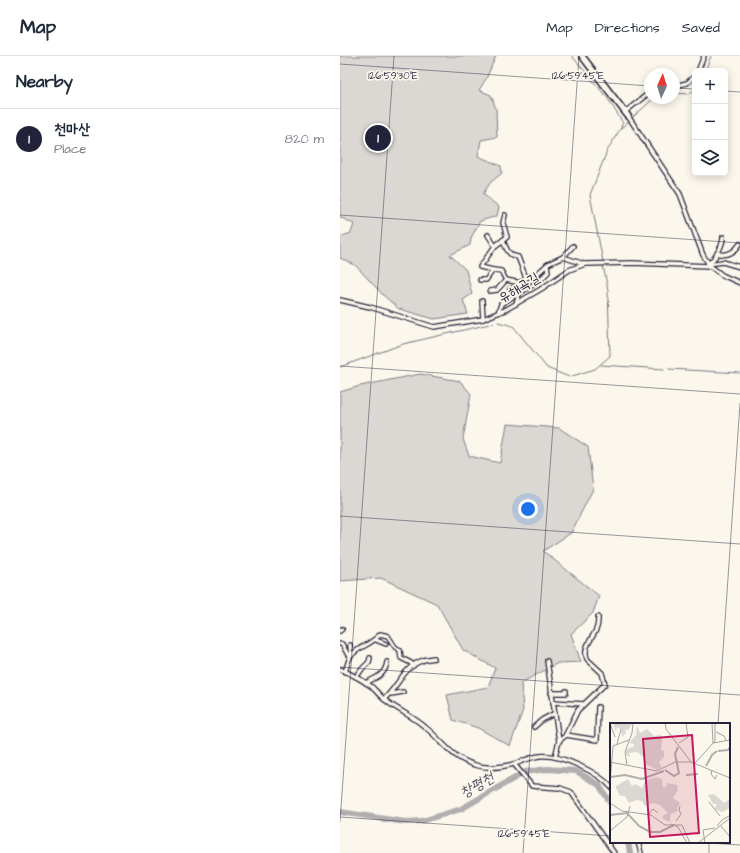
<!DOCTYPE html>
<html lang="en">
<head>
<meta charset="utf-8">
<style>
  :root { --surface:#fff; --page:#f2f2f3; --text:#1f2937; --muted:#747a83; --line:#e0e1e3; --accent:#22223b }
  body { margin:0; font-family:"Architects Daughter","Poor Story",sans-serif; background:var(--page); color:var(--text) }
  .controls { position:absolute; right:12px; top:12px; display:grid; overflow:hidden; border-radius:6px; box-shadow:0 2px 10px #0003 }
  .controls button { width:36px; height:36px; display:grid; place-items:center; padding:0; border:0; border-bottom:1px solid var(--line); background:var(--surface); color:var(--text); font:20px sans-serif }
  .compass { position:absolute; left:304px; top:12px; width:36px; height:36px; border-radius:50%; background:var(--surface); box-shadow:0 2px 10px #0003; rotate:4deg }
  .you { position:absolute; left:188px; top:453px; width:14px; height:14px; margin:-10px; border:3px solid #fff; border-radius:50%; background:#1a73e8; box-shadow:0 0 0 6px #1a73e833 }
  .badge { display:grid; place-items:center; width:26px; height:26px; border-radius:50%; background:var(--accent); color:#fff; font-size:13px; font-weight:700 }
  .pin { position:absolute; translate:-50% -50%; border:2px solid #fff; box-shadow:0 1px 4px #0006 }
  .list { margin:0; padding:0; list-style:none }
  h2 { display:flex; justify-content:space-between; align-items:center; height:52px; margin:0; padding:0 16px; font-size:17px }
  h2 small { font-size:13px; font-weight:400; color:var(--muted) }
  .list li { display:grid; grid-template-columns:26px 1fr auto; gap:12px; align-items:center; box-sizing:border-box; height:60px; padding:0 16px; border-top:1px solid var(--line) }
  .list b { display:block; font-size:15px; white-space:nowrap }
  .list p { margin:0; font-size:13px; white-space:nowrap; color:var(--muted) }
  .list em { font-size:13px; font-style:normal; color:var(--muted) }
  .icon { flex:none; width:22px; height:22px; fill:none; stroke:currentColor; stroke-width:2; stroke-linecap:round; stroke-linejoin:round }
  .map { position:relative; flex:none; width:400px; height:797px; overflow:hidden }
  header { display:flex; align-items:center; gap:24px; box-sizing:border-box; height:56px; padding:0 20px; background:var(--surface); border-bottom:1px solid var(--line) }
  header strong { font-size:19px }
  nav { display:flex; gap:22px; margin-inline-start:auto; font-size:14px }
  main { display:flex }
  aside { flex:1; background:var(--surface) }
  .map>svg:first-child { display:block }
  .green { fill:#dbd8d3; stroke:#7e7d87 }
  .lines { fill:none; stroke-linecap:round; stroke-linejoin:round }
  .stream { stroke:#787681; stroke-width:1 }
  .river { stroke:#b1aeb0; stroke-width:6 }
  .street-casing { stroke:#22223b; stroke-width:6 }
  .secondary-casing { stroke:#22223b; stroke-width:8 }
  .street { stroke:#fbf7ec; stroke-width:3.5 }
  .secondary { stroke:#fbf7ec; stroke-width:5 }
  .ticks { fill:none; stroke:#22223b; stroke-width:1; stroke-opacity:0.45 }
  .labels { text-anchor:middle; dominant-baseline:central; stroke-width:3.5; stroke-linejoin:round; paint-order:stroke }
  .street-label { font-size:14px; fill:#22223b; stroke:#fbf7ec }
  .water-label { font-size:15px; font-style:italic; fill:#545364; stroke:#fbf7ec }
  .inset-river { fill:none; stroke:#b1aeb0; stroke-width:2 }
  .inset-road { fill:none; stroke:#a4a2a5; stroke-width:1 }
  .view { fill:#c2185b; fill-opacity:0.15; stroke:#c2185b; stroke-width:2 }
  .inset-edge { fill:none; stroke:#22223b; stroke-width:2 }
  .ticks-label { font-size:10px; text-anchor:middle; fill:#22223b; stroke:#fbf7ec; stroke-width:3.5; stroke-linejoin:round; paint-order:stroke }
</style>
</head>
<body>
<header>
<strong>Map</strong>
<nav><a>Map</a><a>Directions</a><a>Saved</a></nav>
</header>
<main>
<aside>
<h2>Nearby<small></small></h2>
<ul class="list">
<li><span class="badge">1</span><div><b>천마산</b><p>Place</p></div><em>820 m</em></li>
</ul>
</aside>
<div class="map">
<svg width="400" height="797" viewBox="0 0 400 797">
  <rect width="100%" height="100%" fill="#fbf7ec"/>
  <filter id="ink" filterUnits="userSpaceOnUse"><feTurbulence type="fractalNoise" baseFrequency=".025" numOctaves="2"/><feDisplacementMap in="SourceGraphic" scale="8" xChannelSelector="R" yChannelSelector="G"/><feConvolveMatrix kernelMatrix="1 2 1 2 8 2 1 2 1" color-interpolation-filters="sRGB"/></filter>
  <g filter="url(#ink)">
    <g class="green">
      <path d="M0,0H156L146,23L139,34L151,39L156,53L157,81L141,84L138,100L161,110L162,117L150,127L143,138L159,151L157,160L140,165L131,182L130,189L110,199L126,214L132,238L123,244L128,258L94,263L59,253L43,239L15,209L0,202V181L11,177L14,168L0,161Z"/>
      <path d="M80,318L120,325L131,338L123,383L129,400L160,407L167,368L219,372L248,391L253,433L231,477L203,495L259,540L253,557L231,578L241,606L218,607L181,627L183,654L170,690L138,672L113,664L107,639L148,631L155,612L123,594L97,548L41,522L0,525V336L20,330Z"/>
    </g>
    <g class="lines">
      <g class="stream">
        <path d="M232,0L268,43L283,67L281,71"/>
        <path d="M365,15L371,0"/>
        <path d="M334,37L349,38L355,33"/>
        <path d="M291,63L314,42"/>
        <path d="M263,206L250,139L267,95L280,73L289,65"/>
        <path d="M158,266L173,270L207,312L229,321L255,313L270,300L268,234L263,209"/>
        <path d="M261,309L324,313"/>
        <path d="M0,311L63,288L154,267"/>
        <path d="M329,313L400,317"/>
      </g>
      <g class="river">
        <path d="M0,756L65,766L82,765L121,753L185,716L207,713L236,715L259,729L271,748"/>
        <path d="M288,786L290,797"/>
      </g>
      <g class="street-casing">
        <g id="street">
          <path d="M358,15L364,0"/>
          <path d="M334,30L347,27L355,20"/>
          <path d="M285,56L310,36"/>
          <path d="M288,60L340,138L363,199L370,210L382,219L400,227"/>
          <path d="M165,159L163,167L167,181L163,184C166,192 168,200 178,201L186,222"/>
          <path d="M148,179L155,190"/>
          <path d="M377,197C387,201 394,197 400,188"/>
          <path d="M223,201L233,190"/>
          <path d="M369,207C376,202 383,189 383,181"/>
          <path d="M368,208L383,206L400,211"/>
          <path d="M153,214L140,211L155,190L163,184"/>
          <path d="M140,224H146L153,214L161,215L166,224"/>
          <path d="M170,233L176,231L181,227"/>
          <path d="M150,235L157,234L166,224L181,227"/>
          <path d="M0,244L30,251L94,271L143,263L167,253L201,233L229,214L245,208L292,207L370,210"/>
          <path d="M142,245L143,263"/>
          <path d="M176,248L180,235L181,227L186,222L198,217L208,208L223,201L244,208"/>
          <path d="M158,257L161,248C176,238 196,230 208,216L207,209"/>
          <path d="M0,575L2,573"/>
          <path d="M36,584L46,588"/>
          <path d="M0,588H2L8,599L11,600"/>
          <path d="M10,589L11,600"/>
          <path d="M207,605L219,685L215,701"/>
          <path d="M0,613C11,618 22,623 32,631C36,635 40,640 45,644C57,654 73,660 85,671C103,685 111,702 135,709C147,713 162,711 174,708C183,705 191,701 200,700C220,698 258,716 271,731"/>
          <path d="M5,616C7,611 8,604 11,600C19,590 33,588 40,578L48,580L55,591L60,594L61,602L71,607L73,610"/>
          <path d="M17,620L22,613L29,606L30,602"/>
          <path d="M26,627C36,621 45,620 47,606"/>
          <path d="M211,637H226V635"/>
          <path d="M51,638L63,636"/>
          <path d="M44,643C57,632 63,612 81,605C85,603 90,603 94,602"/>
          <path d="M213,646L244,648"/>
          <path d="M194,671L202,664L215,657"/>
          <path d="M226,679L257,684L258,651"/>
          <path d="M219,685L225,680L238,654L265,628L262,617L247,603C242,590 254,582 257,571C258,568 258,564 258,561"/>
          <path d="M174,708L192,730L220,732L231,736L274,797"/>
          <path d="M298,786L301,797"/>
        </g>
      </g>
      <g class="secondary-casing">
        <path id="secondary" d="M242,0L288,60"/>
      </g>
      <use href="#street" class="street"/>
      <use href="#secondary" class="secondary"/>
    </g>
  </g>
  <path class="ticks" d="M0,8L310,30M334,32L355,33M385,35L400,36M0,159L400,187M0,310L400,338M0,460L400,488M0,611L400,639M378,668L400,347M0,761L271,780M0,766L54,0M351,786L400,789M183,797L239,0M369,797V786"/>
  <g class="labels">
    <g class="street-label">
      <text transform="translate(179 232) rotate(-31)">유해곡길</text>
    </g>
    <g class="water-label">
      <text transform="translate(137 729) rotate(-30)">창평천</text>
    </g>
  </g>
  <g transform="translate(270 667)">
    <rect width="120" height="120" fill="#fbf7ec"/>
    <path d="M3,0H21L22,1L18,7L15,6L16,10L12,14L11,6L7,4L6,9ZM27,3L30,10L37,6L44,13L50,12L52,14L51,27L54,28V34L49,39L52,44L47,47L34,40L36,36L27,29L19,30L20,34L16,32V27L24,23V21L19,20L26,12ZM46,54L52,56L53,64H56L57,60L67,62L68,67L63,75L70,80L67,85L68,88L61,91L60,99L53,96L52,93L58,90L50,82L43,80L35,83L32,78L27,77L19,80L15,73H10L6,65V63L18,56L22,63L25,61L32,65L35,58ZM104,71L114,80L120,76V85L112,89L104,86L107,81H103L98,72Z" fill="#dbd8d3"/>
    <path class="inset-river" d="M108,28L118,27L120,24M96,43L102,32L107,28M55,47L64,53L69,50L65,31L68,24M76,52L88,51M1,54L15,52L32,56L54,48M0,92L17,90L29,103L40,109H50L64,102"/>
    <path class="inset-road" d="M0,0L5,14M55,0L56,6L81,39L120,55M102,0L103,20M106,9L114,13L116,17M69,20L78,14L76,0M103,20L120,17M7,21L11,6M0,39L47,48L65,39H81M85,40L105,18V0M17,42L15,29L22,10L23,0M102,47L101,51L105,56L107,52M0,61L3,23L19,17M99,79L110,93M0,80L12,88L41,92L55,102H72L80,120M39,91L43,86L48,90M66,98L71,91L69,87L70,83M61,101L68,104L77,120M107,103L112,97L119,93M111,103L120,114M0,108L17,94L20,83M88,120L120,95M95,120L93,107L105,105"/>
    <path class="view" d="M82,12L89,110L40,114L33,16Z"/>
    <rect width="120" height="120" class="inset-edge"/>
  </g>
  <g class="ticks-label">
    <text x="53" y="23">126°59'30"E</text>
    <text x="238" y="23">126°59'45"E</text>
    <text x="184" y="781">126°59'45"E</text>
  </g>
</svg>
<div class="controls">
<button>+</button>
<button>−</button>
<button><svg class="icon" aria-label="layers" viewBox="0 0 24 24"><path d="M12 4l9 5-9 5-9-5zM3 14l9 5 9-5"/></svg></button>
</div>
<svg class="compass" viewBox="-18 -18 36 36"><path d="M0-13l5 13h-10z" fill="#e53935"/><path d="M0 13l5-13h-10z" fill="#747a83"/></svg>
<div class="you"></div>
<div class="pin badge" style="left:38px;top:82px">1</div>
</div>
</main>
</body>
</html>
